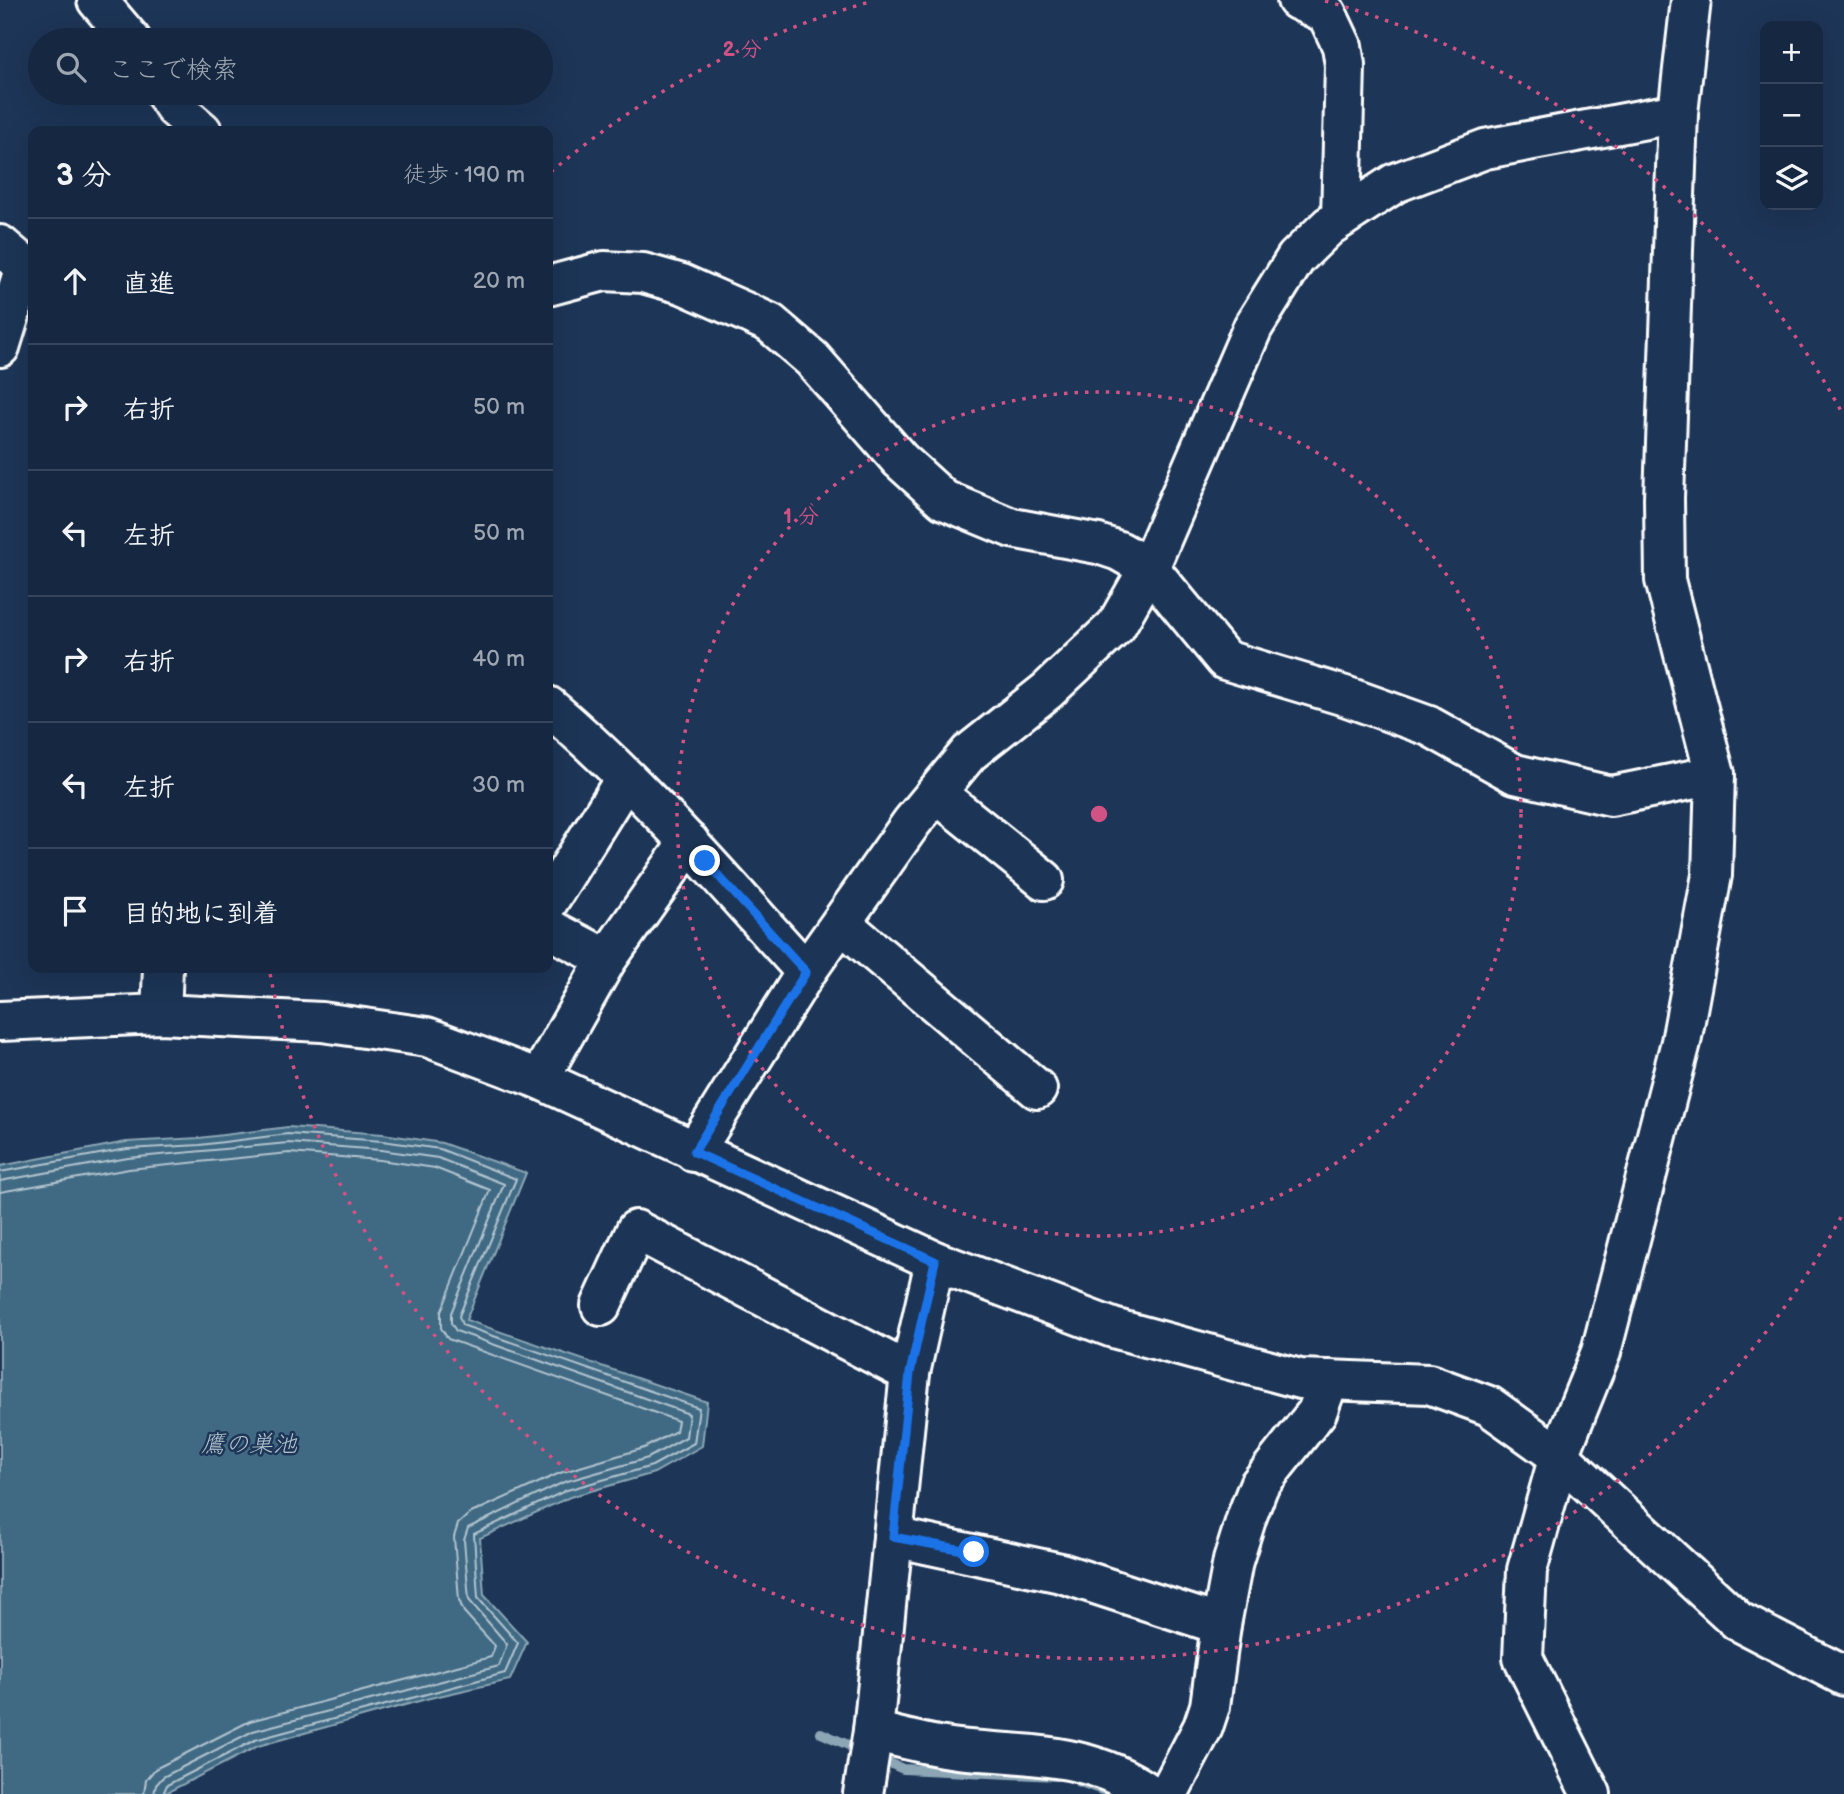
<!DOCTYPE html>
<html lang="ja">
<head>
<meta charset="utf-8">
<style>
  :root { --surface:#162841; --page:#23344c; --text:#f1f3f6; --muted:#9ea6b1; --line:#35445a }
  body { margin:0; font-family:"Balsamiq Sans","Klee One",sans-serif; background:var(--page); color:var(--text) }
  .controls { position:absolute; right:21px; top:21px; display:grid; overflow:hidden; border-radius:14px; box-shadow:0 7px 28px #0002 }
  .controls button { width:63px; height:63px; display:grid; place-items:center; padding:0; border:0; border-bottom:2px solid var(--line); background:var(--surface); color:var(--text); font:35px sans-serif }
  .stop { position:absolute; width:21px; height:21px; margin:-16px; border:5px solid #1a73e8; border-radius:50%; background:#fff }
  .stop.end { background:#1a73e8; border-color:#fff; box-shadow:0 2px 7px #0008 }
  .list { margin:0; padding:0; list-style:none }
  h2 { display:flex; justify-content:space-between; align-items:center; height:91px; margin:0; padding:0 28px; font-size:30px }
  h2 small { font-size:23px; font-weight:400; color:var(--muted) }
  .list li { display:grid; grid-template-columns:46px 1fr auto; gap:21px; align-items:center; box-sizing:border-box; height:126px; padding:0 28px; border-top:2px solid var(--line) }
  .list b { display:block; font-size:26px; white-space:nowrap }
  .list em { font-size:23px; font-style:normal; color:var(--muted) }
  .icon { flex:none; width:38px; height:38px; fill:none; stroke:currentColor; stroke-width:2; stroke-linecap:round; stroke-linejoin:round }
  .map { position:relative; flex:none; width:1844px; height:1794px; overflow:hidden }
  .search { position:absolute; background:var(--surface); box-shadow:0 7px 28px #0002; left:28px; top:28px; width:525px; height:77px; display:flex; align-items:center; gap:18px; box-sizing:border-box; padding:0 24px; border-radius:38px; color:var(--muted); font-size:26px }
  .panel { position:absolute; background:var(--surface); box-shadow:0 7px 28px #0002; left:28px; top:126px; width:525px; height:847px; border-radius:14px }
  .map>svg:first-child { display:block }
  .water { fill:#3f6a84; stroke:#8ca6b5; stroke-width:2 }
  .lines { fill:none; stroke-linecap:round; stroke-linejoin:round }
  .shore { stroke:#b2c3ce; stroke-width:2 }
  .stream { stroke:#8ca6b5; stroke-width:10 }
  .minor-casing { stroke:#fff; stroke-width:44 }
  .minor { stroke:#1d3557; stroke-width:38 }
  .route { stroke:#1a73e8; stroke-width:9 }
  .ring { fill:none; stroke:#d15284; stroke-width:3.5; stroke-dasharray:3.5 7 }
  .labels { text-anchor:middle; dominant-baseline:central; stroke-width:5; stroke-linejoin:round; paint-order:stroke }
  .water-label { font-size:24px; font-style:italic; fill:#b2c3ce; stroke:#1d3557 }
  .centre { fill:#d15284; stroke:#1d3557; stroke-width:3.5 }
  .ring-label { font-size:21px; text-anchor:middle; font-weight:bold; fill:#d15284; stroke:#1d3557; stroke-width:5; stroke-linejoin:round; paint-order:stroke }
</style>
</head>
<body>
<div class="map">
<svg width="1844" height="1794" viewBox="0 0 1844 1794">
  <rect width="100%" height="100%" fill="#1d3557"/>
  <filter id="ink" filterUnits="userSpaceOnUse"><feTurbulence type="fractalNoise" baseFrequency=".0143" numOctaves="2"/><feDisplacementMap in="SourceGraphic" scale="14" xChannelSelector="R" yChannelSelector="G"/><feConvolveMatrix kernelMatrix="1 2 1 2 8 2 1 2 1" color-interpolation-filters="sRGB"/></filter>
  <g filter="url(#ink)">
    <path class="water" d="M288,1127L383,1134L442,1143L526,1173L466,1320L707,1402L702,1446L654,1473L570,1497L480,1538L484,1595L527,1642L510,1680L430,1698L258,1746L164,1794H0V1166L126,1142L199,1138Z"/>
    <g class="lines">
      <g class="shore">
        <path d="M0,1172L127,1149L200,1145L288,1134L382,1141L440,1149L516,1179L459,1316L462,1325L699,1408L694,1443L652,1466L567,1490L474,1534L478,1598L518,1643L505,1673L255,1740L167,1785L163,1794"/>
        <path d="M0,1181L128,1158L288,1143L381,1150L438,1158L504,1184L451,1313V1323L456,1331L689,1414L686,1437L648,1458L564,1482L468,1528L464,1540L469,1600L507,1644L499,1666L253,1731L163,1777L156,1785L154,1794"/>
        <path d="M0,1192L129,1169L289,1153L380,1160L435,1168L490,1190L441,1312V1328L448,1339L678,1421L676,1431L644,1448L560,1473L469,1514L458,1524L454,1537L459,1600L464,1612L495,1646L491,1657L250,1721L155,1769L146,1780L144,1794"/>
      </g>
      <g class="stream">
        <path d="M821,1733L903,1769L1056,1776"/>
        <path d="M1078,1781L1113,1794"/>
      </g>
      <g class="minor-casing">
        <g id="minor">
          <path d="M97,0L131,40"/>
          <path d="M1297,0L1327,14L1342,46L1345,65L1341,218"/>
          <path d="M165,93L175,108L202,131"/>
          <path d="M0,245L33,273"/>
          <path d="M548,286L604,271L643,273L682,284L770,323L812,359L900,460L944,500L1012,528L1098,544L1119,551L1149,568L1225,660L1345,696L1429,726L1515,774L1611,796L1715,775"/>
          <path d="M0,347L25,266"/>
          <path d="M548,706C642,785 723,881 806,972"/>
          <path d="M936,793L1044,880"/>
          <path d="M548,902L625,779"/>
          <path d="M841,923L1037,1089"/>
          <path d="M548,928L607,959"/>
          <path d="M161,1014L163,968"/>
          <path d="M0,1021L161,1014L322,1022L427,1037L539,1079L935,1261L1113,1328L1300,1379L1429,1384L1489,1406L1559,1456L1738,1621L1844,1676"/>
          <path d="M539,1079L607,959L689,842"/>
          <path d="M694,1152L806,972L912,822L969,753L1047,691L1116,626L1149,568L1253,327L1296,258L1329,226L1395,183L1485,149L1678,113"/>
          <path d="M601,1306L636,1230L910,1373"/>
          <path d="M893,1537L1061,1573L1221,1625"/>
          <path d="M873,1731C901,1738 929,1746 958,1749C1027,1756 1089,1751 1150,1794"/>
          <path d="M863,1794L873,1731L910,1373L935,1261"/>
          <path d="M1168,1794L1203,1727L1210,1706L1221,1625L1233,1561L1247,1516L1259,1485L1317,1412L1329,1380"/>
          <path d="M1591,1794L1523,1658L1527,1570L1559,1456L1601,1352L1681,1042L1712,875L1715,775L1665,580L1664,498L1678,113L1691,0"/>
        </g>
      </g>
      <use href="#minor" class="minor"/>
    </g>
  </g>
  <g class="lines" filter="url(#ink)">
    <path class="route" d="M705,861L806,972L694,1152L935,1261L910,1373L893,1537L974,1552"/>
  </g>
  <g class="ring">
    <circle cx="1099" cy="814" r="422"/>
    <path d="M1841 1217A844 844 0 0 1 269 968M551 172A844 844 0 0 1 873 1M1325 1A844 844 0 0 1 1841 411"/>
  </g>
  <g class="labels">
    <g class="water-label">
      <text x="249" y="1444">鷹の巣池</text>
    </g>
  </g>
  <circle cx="1099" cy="814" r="10" class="centre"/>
  <g class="ring-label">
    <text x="742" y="56">2 分</text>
    <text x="801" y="523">1 分</text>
  </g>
</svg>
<div class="controls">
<button>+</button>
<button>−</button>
<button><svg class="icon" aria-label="layers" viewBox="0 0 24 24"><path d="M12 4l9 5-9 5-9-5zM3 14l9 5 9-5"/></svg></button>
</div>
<div class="stop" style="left:974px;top:1552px"></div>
<div class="stop end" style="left:705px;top:861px"></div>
<div class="search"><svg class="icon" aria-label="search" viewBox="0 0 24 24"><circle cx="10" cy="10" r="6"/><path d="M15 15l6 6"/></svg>ここで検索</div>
<section class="panel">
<h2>3 分<small>徒歩 · 190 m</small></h2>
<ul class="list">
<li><svg class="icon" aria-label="ahead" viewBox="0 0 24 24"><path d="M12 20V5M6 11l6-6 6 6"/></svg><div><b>直進</b></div><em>20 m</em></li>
<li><svg class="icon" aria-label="right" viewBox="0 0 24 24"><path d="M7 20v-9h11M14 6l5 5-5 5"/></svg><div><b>右折</b></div><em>50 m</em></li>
<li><svg class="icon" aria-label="left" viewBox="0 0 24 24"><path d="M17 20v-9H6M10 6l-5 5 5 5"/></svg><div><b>左折</b></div><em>50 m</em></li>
<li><svg class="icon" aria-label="right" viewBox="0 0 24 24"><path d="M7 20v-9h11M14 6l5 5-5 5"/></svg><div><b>右折</b></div><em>40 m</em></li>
<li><svg class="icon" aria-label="left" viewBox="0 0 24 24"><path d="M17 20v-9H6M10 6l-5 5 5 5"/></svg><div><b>左折</b></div><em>30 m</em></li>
<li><svg class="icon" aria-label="arrive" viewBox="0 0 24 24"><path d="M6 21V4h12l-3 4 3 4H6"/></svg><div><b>目的地に到着</b></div></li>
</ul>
</section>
</div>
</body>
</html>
